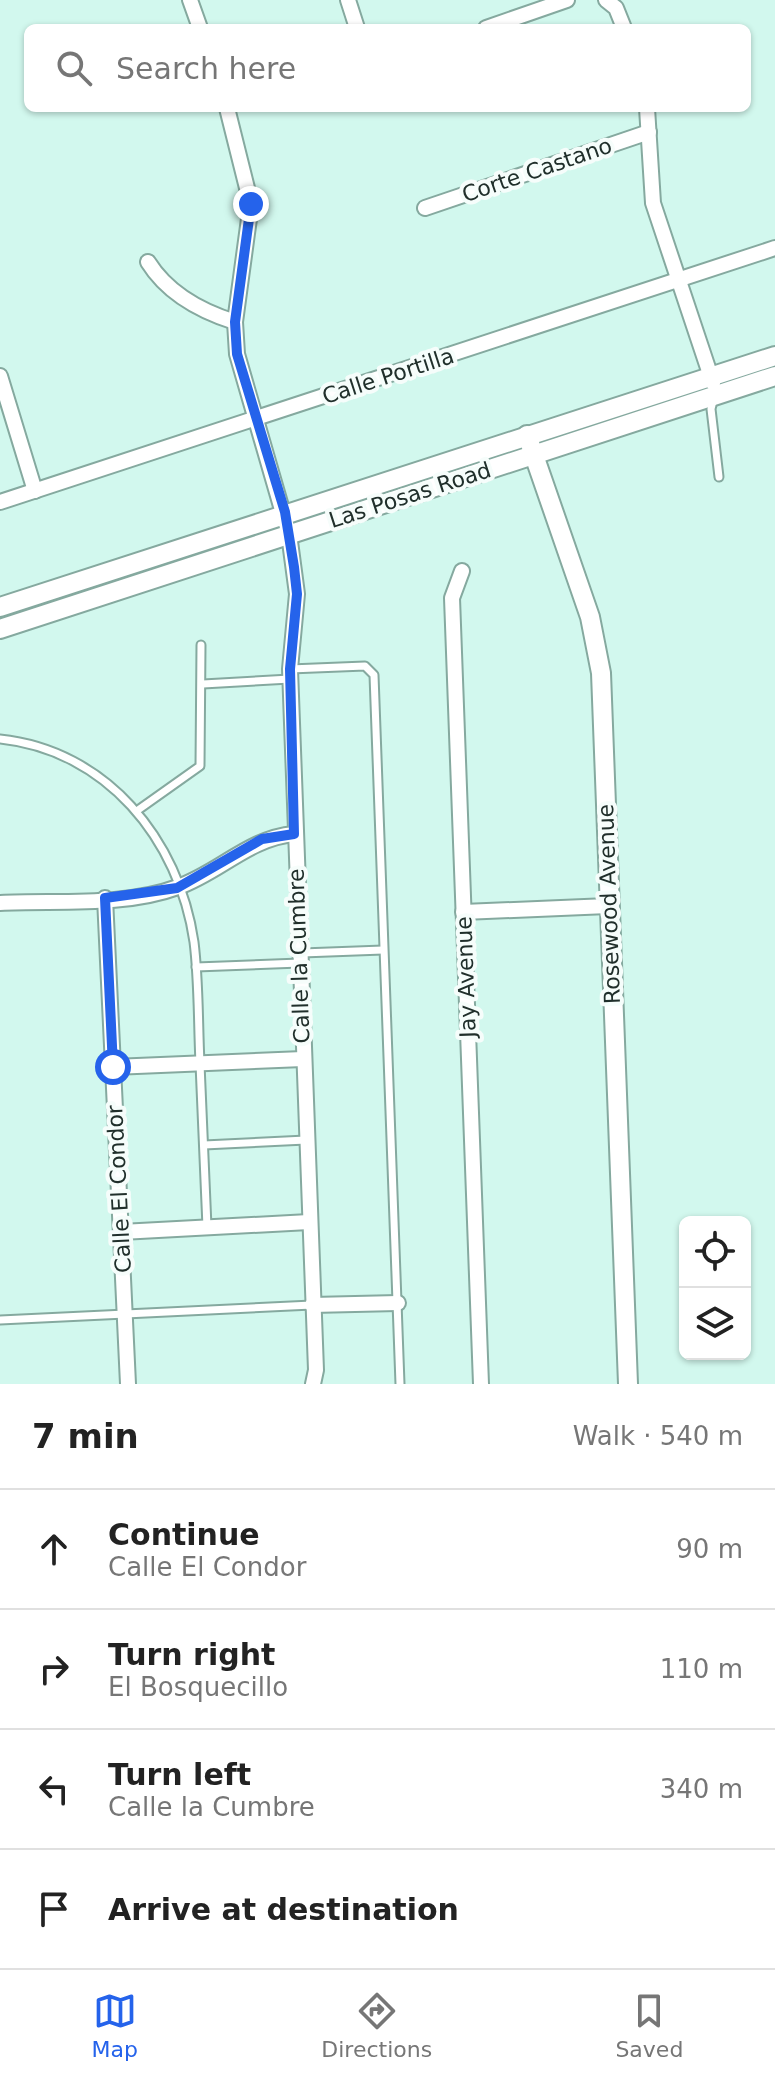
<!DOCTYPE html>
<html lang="en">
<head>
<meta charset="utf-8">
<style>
  :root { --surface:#fff; --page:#f6f6f6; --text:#222; --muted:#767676; --line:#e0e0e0; --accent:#2563eb }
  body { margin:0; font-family:"DejaVu Sans",sans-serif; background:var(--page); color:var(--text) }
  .controls { position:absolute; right:24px; bottom:24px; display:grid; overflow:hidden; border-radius:12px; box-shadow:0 2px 6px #0004 }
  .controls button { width:72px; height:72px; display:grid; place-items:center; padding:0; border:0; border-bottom:2px solid var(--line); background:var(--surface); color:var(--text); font:40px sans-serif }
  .stop { position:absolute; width:24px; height:24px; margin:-18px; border:6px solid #2563eb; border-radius:50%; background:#fff }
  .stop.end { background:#2563eb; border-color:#fff; box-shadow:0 2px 8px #0008 }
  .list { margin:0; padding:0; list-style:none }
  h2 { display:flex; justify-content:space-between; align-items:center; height:104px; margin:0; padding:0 32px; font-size:34px }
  h2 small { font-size:26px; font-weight:400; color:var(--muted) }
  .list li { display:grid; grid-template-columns:52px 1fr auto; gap:24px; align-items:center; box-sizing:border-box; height:120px; padding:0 32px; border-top:2px solid var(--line) }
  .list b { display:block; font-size:30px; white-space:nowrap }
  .list p { margin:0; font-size:26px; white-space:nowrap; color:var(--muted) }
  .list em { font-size:26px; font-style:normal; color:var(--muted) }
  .icon { flex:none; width:44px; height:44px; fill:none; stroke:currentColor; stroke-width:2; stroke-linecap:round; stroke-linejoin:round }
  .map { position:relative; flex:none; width:775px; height:1384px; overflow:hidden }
  .search { position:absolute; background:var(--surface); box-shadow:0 2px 6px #0004; left:24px; right:24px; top:24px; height:88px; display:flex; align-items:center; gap:20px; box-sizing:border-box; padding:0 28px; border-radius:12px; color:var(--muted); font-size:30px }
  .sheet { height:584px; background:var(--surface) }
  nav { display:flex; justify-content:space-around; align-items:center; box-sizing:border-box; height:112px; border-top:2px solid var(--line); background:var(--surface); font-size:22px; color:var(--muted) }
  nav a { display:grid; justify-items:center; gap:4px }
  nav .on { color:var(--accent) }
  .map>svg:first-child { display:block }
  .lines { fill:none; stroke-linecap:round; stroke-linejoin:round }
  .service-casing { stroke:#85a99f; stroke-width:11 }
  .minor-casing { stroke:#85a99f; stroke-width:18 }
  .secondary-casing { stroke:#85a99f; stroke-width:22 }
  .service { stroke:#fff; stroke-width:7 }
  .minor { stroke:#fff; stroke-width:14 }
  .secondary { stroke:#fff; stroke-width:18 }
  .route { stroke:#2563eb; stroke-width:10 }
  .labels { text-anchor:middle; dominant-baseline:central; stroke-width:8; stroke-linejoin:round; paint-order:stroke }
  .street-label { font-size:22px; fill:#202f2b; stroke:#f6fdfb }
</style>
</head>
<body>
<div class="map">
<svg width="775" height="1384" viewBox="0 0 775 1384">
  <rect width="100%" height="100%" fill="#d2f8ee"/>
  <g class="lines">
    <g class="service-casing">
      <g id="service">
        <path d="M714,397L711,409L719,477"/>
        <path d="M290,669L365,666L374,675L400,1384"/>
        <path d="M203,684L290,679"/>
        <path d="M0,739C106,750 179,839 194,942C199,982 198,1023 200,1063C202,1118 205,1173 207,1227"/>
        <path d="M138,810L200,766L201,645"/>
        <path d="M302,953L383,950"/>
        <path d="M196,967L300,963"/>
        <path d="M204,1145L306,1140"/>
        <path d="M0,1320L312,1305"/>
      </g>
    </g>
    <g class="minor-casing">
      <g id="minor">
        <path d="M190,0L200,28"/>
        <path d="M348,0L357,28"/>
        <path d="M606,0L616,8L624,28"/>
        <path d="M486,28L567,0"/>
        <path d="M227,108L251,204L235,322L237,354L289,534L297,594L290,669L316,1370L313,1384"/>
        <path d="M647,108L653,203L713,383"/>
        <path d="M425,208L649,132"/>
        <path d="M148,262C168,294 200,311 235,322"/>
        <path d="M0,376L35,491"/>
        <path d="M0,502L775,248"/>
        <path d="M462,571L452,598L481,1384"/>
        <path d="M105,898L128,1384"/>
        <path d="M0,903C56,900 124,907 178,887C220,872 249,838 294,834"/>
        <path d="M463,912L608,906"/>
        <path d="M113,1067L303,1059"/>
        <path d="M121,1232L309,1222"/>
        <path d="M312,1305L398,1303"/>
      </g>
    </g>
    <g class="secondary-casing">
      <g id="secondary">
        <path d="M527,435L590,617L601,673L628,1384"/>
        <path d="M0,607L775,356"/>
        <path d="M0,629L775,376"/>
      </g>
    </g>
    <use href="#service" class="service"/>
    <use href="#minor" class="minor"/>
    <use href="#secondary" class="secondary"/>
  </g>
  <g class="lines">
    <path class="route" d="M113,1067L105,898L177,888L262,839L294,834L290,669L297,594L294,567L285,512L237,354L235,322L251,204"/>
  </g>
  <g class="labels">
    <g class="street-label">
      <text transform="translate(537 170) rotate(-19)">Corte Castano</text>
      <text transform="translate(388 376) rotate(-18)">Calle Portilla</text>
      <text transform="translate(410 495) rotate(-18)">Las Posas Road</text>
      <text transform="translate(609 904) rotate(-92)">Rosewood Avenue</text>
      <text transform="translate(299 956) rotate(-92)">Calle la Cumbre</text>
      <text transform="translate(466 977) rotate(-92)">Jay Avenue</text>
      <text transform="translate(119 1189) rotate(-93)">Calle El Condor</text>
    </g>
  </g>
</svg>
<div class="controls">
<button><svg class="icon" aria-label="locate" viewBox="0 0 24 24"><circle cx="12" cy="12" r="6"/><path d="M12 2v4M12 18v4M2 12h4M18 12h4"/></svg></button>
<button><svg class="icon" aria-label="layers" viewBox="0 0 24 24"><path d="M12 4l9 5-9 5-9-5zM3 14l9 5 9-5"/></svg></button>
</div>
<div class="stop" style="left:113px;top:1067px"></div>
<div class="stop end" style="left:251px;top:204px"></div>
<div class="search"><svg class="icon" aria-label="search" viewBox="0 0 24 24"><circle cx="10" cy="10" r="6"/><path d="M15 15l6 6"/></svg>Search here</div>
</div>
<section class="sheet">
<h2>7 min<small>Walk · 540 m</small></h2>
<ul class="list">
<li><svg class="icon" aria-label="ahead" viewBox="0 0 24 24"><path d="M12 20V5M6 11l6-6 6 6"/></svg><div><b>Continue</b><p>Calle El Condor</p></div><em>90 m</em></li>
<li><svg class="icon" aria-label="right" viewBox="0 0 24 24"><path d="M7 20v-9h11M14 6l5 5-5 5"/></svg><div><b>Turn right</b><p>El Bosquecillo</p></div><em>110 m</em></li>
<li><svg class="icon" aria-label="left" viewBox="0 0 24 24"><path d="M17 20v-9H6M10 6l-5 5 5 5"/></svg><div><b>Turn left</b><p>Calle la Cumbre</p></div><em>340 m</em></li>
<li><svg class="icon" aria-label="arrive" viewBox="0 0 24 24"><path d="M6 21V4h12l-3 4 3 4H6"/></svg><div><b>Arrive at destination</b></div></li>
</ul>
</section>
<nav>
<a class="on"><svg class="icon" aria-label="map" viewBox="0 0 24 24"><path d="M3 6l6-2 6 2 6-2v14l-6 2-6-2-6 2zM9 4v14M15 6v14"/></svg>Map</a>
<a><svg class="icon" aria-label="directions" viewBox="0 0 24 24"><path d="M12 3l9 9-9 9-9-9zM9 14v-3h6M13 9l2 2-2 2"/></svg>Directions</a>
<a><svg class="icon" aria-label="saved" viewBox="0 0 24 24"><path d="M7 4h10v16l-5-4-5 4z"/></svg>Saved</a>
</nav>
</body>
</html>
